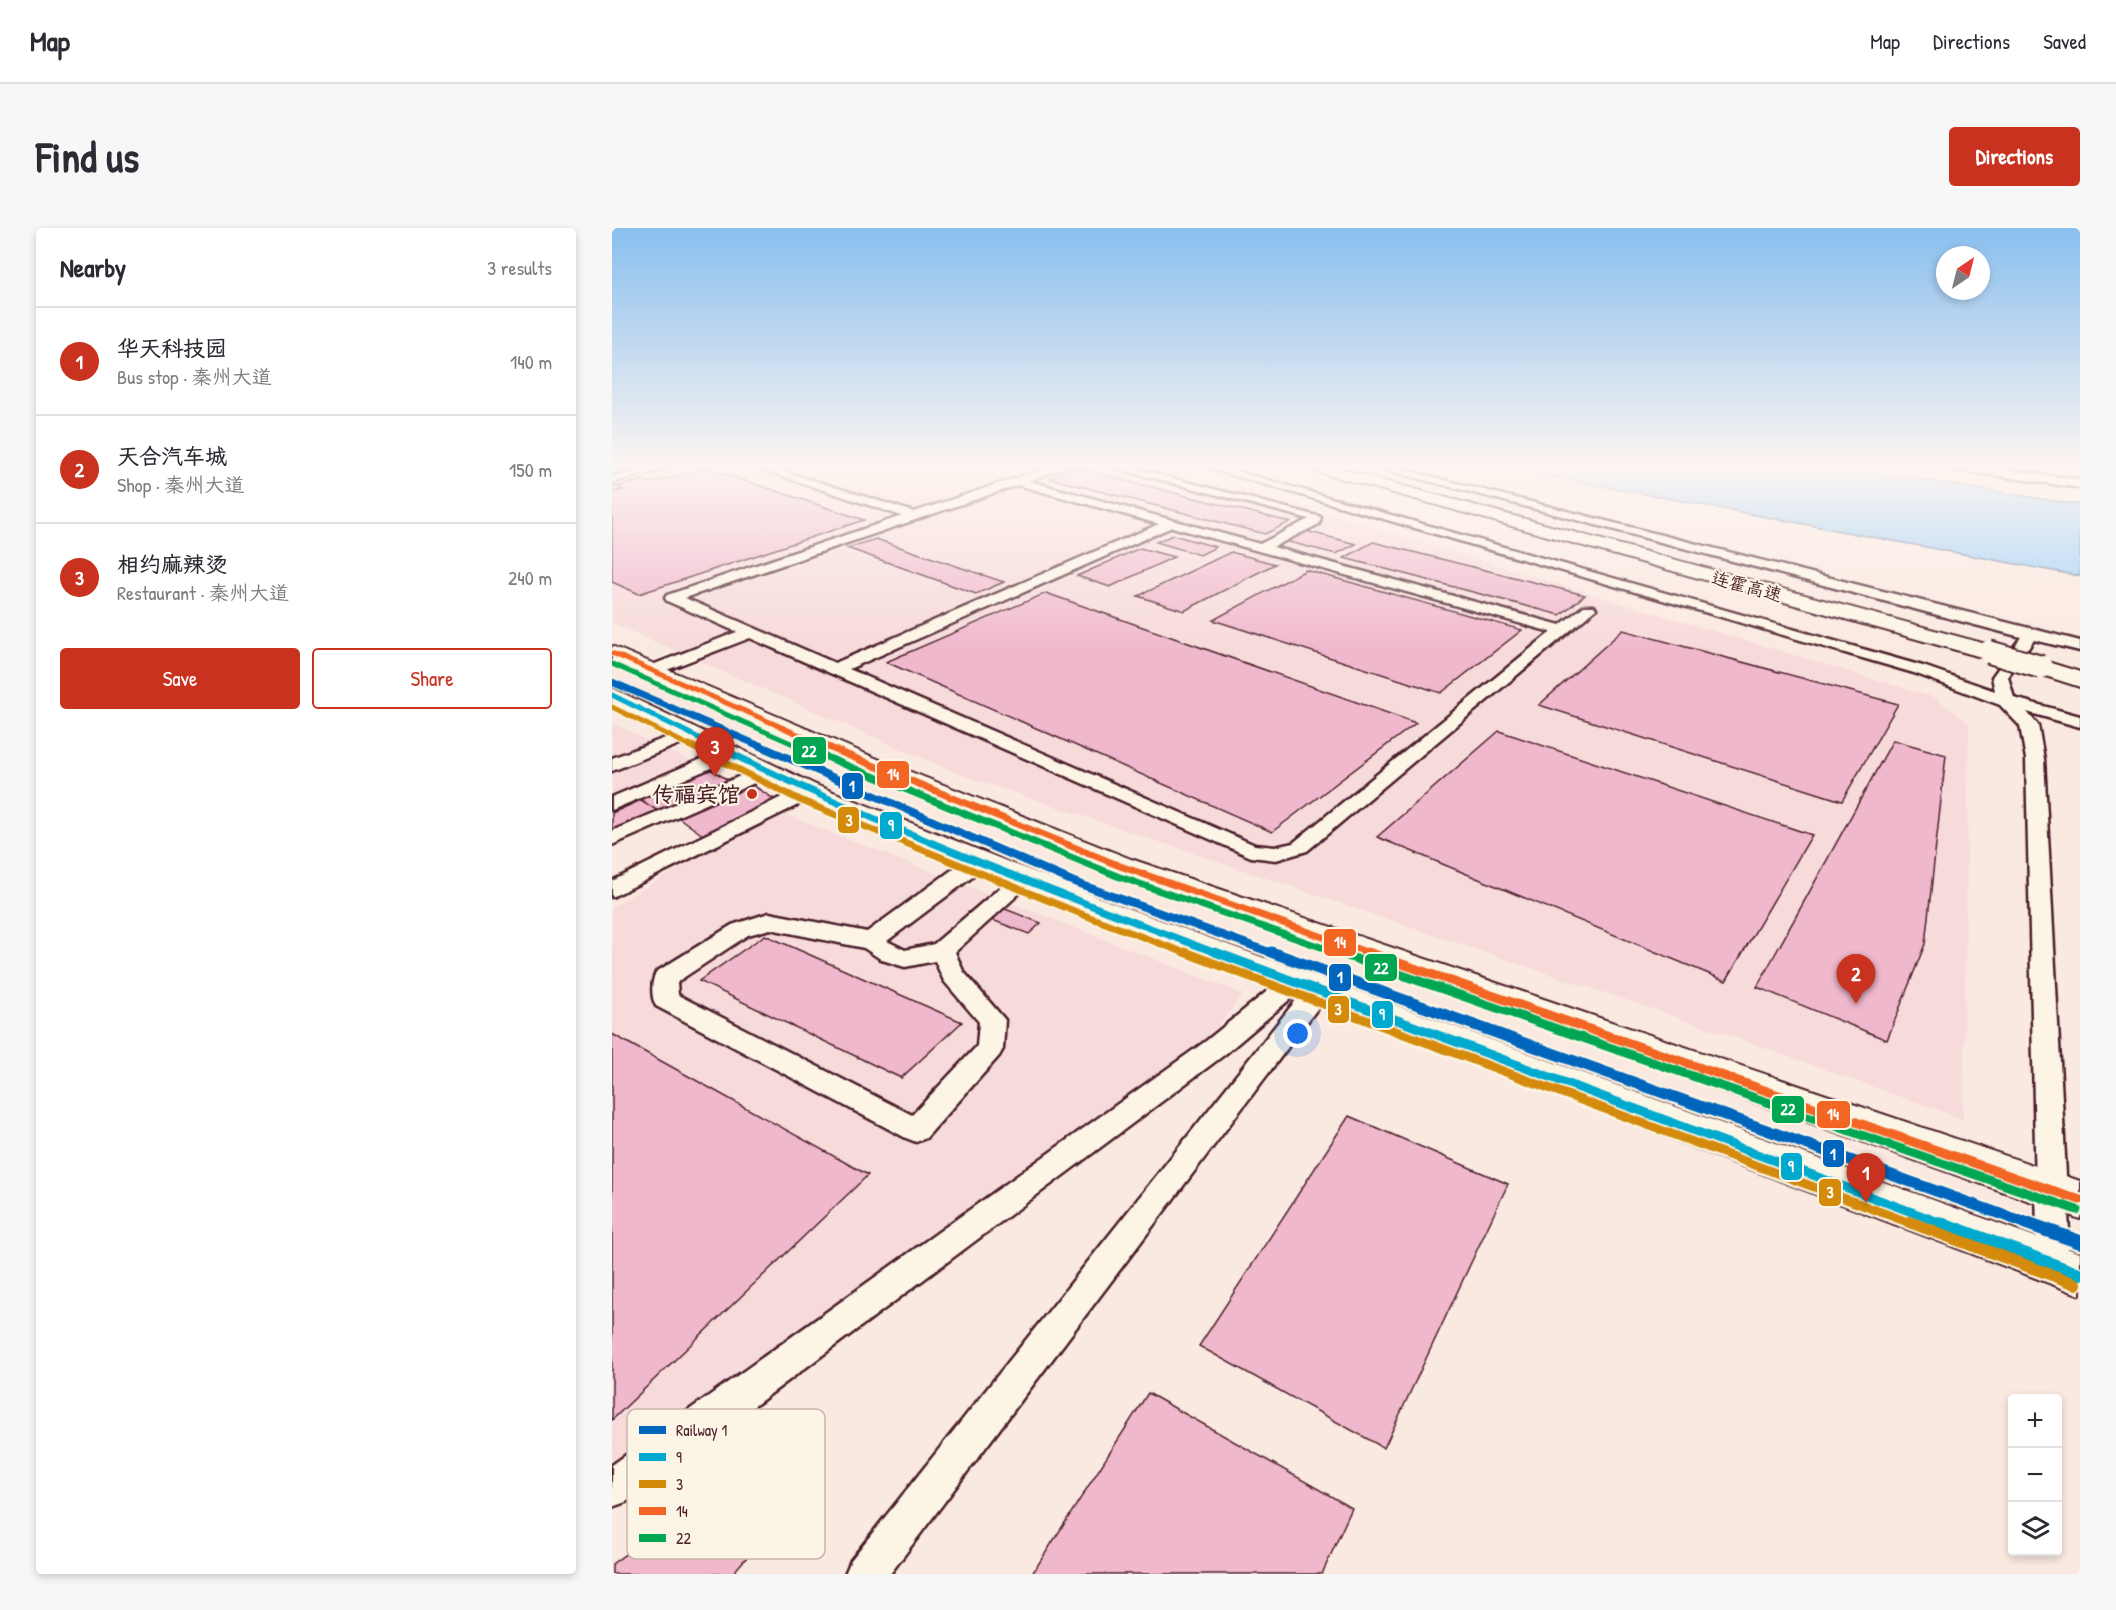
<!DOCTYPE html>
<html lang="en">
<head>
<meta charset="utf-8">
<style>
  :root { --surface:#fff; --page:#f7f7f7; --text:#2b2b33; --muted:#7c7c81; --line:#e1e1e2; --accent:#c8321e }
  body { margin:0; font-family:"Patrick Hand","LXGW WenKai TC",sans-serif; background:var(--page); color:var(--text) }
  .controls { position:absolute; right:18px; bottom:18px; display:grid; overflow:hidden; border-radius:6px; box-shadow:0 3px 9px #0003 }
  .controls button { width:54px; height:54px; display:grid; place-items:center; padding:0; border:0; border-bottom:2px solid var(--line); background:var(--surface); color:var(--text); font:30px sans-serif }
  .compass { position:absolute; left:1324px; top:18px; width:54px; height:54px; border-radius:50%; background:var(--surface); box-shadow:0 3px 9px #0003; rotate:35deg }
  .you { position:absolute; left:686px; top:806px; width:21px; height:21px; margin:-15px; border:4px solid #fff; border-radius:50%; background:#1a73e8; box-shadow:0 0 0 9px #1a73e833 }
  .badge { display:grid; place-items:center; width:39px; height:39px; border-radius:50%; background:var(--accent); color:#fff; font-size:20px; font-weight:700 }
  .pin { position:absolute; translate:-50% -50px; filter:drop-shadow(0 2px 3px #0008) }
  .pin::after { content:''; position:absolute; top:32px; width:21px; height:18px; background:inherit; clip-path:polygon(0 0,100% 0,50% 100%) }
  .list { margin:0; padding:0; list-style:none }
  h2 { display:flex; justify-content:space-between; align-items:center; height:78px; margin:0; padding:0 24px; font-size:26px }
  h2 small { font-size:20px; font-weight:400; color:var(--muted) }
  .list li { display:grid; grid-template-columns:39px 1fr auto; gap:18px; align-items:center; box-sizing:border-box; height:108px; padding:0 24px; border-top:2px solid var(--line) }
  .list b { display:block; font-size:22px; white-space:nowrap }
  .list p { margin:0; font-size:20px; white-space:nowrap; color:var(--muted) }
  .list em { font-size:20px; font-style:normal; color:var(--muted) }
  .actions { display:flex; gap:12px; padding:18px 24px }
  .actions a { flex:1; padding:14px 0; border:2px solid var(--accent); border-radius:6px; text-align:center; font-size:21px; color:var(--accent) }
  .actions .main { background:var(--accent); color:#fff }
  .icon { flex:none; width:33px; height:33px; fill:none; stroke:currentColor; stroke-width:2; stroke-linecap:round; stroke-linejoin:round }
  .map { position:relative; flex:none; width:1468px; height:1346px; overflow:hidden; border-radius:6px }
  header { display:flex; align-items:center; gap:36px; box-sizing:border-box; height:84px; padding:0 30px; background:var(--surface); border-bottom:2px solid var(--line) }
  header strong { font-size:28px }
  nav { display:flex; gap:33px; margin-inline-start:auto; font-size:21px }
  .intro { display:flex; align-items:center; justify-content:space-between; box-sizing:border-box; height:144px; padding:0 36px }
  h1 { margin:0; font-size:42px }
  .button { padding:15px 27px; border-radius:6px; background:var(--accent); color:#fff; font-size:21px; font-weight:700 }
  main { display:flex; gap:36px; padding:0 36px }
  aside { flex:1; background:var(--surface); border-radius:6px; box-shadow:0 3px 9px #0003 }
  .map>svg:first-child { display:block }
  .built { fill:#f7dada }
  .water { fill:#9bd0f9; stroke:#7b89a7; stroke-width:1.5 }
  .building { fill:#f0b8cd; stroke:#4a1f2b; stroke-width:1.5 }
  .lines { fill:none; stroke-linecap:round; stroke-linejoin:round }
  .minor-casing { stroke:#4a1f2b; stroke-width:5 }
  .major-casing { stroke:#4a1f2b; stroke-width:5 }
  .highway-casing { stroke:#4a1f2b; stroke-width:4 }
  .minor { fill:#fcf5e5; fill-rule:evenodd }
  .major { fill:#fcf5e5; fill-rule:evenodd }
  .highway { fill:#fcf5e5; fill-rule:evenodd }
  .highway-bridge-casing { stroke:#4a1f2b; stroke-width:26; stroke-linecap:butt }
  .highway-bridge { stroke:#fcf5e5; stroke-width:22 }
  .bus-1-far3-casing { stroke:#fcf5e5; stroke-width:8 }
  .bus-1-far2-casing { stroke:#fcf5e5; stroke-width:11 }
  .bus-1-far1-casing { stroke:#fcf5e5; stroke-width:14 }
  .bus-1-casing { stroke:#fcf5e5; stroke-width:16 }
  .bus-2-far3-casing { stroke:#fcf5e5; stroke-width:8 }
  .bus-2-far2-casing { stroke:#fcf5e5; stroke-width:11 }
  .bus-2-far1-casing { stroke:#fcf5e5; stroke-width:14 }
  .bus-2-casing { stroke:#fcf5e5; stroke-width:16 }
  .bus-3-far2-casing { stroke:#fcf5e5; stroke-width:8 }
  .bus-3-far1-casing { stroke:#fcf5e5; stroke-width:11 }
  .bus-3-casing { stroke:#fcf5e5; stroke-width:14 }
  .bus-4-far2-casing { stroke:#fcf5e5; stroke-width:8 }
  .bus-4-far1-casing { stroke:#fcf5e5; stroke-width:11 }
  .bus-4-casing { stroke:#fcf5e5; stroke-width:14 }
  .bus-1-far3 { stroke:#00a9ce; stroke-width:5 }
  .bus-1-far2 { stroke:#00a9ce; stroke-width:7 }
  .bus-1-far1 { stroke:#00a9ce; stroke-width:9 }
  .bus-1 { stroke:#00a9ce; stroke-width:12 }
  .bus-2-far3 { stroke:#d48b09; stroke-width:5 }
  .bus-2-far2 { stroke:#d48b09; stroke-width:7 }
  .bus-2-far1 { stroke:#d48b09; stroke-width:9 }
  .bus-2 { stroke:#d48b09; stroke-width:12 }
  .bus-3-far2 { stroke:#f26522; stroke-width:5 }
  .bus-3-far1 { stroke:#f26522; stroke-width:7 }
  .bus-3 { stroke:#f26522; stroke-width:9 }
  .bus-4-far2 { stroke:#00a651; stroke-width:5 }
  .bus-4-far1 { stroke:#00a651; stroke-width:7 }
  .bus-4 { stroke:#00a651; stroke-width:9 }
  .rail-1-far3-casing { stroke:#fcf5e5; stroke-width:10 }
  .rail-1-far2-casing { stroke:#fcf5e5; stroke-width:13 }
  .rail-1-far1-casing { stroke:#fcf5e5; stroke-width:16 }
  .rail-1-casing { stroke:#fcf5e5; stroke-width:19 }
  .rail-1-far3 { stroke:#0065bd; stroke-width:7 }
  .rail-1-far2 { stroke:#0065bd; stroke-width:8 }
  .rail-1-far1 { stroke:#0065bd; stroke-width:11 }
  .rail-1 { stroke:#0065bd; stroke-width:14 }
  .poi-dot { fill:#c8321e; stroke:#fcf5e5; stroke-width:2 }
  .labels { text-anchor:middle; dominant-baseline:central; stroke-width:4.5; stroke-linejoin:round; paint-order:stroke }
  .far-street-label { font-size:18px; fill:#4a1f2b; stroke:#fcf5e5 }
  .poi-label { font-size:22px; font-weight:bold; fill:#4a1f2b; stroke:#fcf5e5; text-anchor:end }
  .key { fill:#fcf5e5; stroke:#c7b5ad; stroke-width:1.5 }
  .key-label { font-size:16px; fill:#4a1f2b }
  .line-badge { stroke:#fcf5e5; stroke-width:2 }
  .badge-label { font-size:16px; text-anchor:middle; font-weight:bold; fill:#fff }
</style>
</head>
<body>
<header>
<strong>Map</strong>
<nav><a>Map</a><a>Directions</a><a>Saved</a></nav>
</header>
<div class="intro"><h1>Find us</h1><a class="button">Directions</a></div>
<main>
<aside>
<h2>Nearby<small>3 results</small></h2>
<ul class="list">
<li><span class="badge">1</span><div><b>华天科技园</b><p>Bus stop · 秦州大道</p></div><em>140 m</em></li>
<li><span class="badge">2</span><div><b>天合汽车城</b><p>Shop · 秦州大道</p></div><em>150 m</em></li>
<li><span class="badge">3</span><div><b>相约麻辣烫</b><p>Restaurant · 秦州大道</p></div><em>240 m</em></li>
</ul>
<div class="actions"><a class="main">Save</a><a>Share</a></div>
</aside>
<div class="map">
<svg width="1468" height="1346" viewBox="0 0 1468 1346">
  <rect width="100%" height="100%" fill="#fae9e0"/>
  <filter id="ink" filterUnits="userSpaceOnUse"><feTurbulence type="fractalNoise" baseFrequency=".0167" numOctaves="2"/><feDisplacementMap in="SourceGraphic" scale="12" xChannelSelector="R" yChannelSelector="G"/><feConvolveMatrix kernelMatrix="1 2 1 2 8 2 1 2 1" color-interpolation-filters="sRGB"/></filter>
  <g filter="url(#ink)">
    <g class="built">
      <path d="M0,237H554L1324,470L1357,496L1351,891L1111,805L342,544L0,395Z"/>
      <path d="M0,495L81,534L0,570Z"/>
      <path d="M164,583L631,766L566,848L0,1236V679Z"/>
    </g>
    <path class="water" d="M878,237H1217L1468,277V348Z"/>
    <g class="building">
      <path d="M95,240L252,292L27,366L0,354V264L11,262L4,259L31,252L38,255Z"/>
      <path d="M464,240L678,294L653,306L437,250Z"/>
      <path d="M694,303L744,316L724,326L673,313Z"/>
      <path d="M561,307L604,319L588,327L544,314Z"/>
      <path d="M264,311L392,354L364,366L235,320Z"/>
      <path d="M761,314L973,367L948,387L732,330Z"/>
      <path d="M528,320L562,329L498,359L465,348Z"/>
      <path d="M619,324L663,336L572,383L526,368Z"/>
      <path d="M694,342L910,402L829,465L601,392Z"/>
      <path d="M434,365L804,495L660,604L274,434Z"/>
      <path d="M1011,402L1286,476L1230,573L927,477Z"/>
      <path d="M887,503L1200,607L1114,753L765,609Z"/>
      <path d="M1281,512L1334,527L1313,716L1275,812L1145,759Z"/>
      <path d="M92,537L116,552L47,584L23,568Z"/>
      <path d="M136,554L165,573L92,608L63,587Z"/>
      <path d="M29,572L47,584L0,606V585Z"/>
      <path d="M388,679L429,695L417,706L375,690Z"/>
      <path d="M153,707L350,794L289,850L87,753Z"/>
      <path d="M0,806L256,947L0,1192Z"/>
      <path d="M737,888L896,956L772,1220L587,1118Z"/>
      <path d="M536,1165L740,1280L710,1346H420Z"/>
      <path d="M169,1212L195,1261L120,1346H0V1336Z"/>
    </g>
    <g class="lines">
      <g class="minor-casing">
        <g id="minor">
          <path d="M46,237H64L0,255V249Z"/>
          <path d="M136,237H152L302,284L443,237H458L417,253L648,316L697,291L492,237H510L709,289L707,296L661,319L948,397L972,378H982L984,381L695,623L664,632L639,629L138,410L47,445H35L33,442L35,439L125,404L55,373L53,370L55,367L290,288ZM406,257L547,296L223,435L73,370ZM560,299L939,404L681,615L663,619L643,617L237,441Z"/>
          <path d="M586,237H603L1314,439L1383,463L1380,449L1409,409L756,237H773L1468,413V423L1422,412L1396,449L1402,470L1468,488V499L1415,484L1426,497L1432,531L1457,1004L1455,1035L1450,1045L1439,1050L1428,1045L1423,1035L1425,1004L1414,531L1408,498L1388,477L1302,445Z"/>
          <path d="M77,501L83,502L86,506L83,510L0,543V530Z"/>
          <path d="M99,527L106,529L108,533L106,537L0,582V569Z"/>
          <path d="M154,537L164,543L161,547L0,617V603Z"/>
          <path d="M194,557L204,563L186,577L0,669V653Z"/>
          <path d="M367,626L375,628L378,633L375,638L275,713L293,722L322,716L404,646H420L423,651L343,724L351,743L393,792L391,821L387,828L314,910L304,914L294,910L44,778C39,769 39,754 44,744L120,697L157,685L255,704L359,628ZM158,701L252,720L270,732L293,739L323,733L332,753L367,794L365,818L300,887L66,767L65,754L136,707Z"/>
          <path d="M678,744L687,747L690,753L677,772L612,827L14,1274L0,1279V1237L594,813L659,760L669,747Z"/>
          <path d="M705,754L714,757L717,763L714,769L278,1346H233L239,1332L696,757Z"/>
        </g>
      </g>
      <g class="major-casing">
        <path id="major" d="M1331,237H1363L1468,252V260L1337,241Z"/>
      </g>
      <g class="highway-casing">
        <g id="highway">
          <path d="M689,237H714L1385,419L1388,424L1385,429H1369L692,240Z"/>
          <path d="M0,418L261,529L519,631L1468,953V991L497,645L243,541L0,433Z"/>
          <path d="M1429,432L1468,444V459L1421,444L1418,439L1421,434Z"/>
          <path d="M0,460L204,557L487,670L1468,1025V1067L465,684L184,569L0,476Z"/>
        </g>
      </g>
      <use href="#minor" class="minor"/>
      <use href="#major" class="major"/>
      <use href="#highway" class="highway"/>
      <g class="highway-bridge-casing">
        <path id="highway-bridge" d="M1377,424L1429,439"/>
      </g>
      <use href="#highway-bridge" class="highway-bridge"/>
      <g class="bus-1-far3-casing">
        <path id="bus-1-far3" d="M0,467L105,519"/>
      </g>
      <g class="bus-1-far2-casing">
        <path id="bus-1-far2" d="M102,517C265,598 437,662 607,726"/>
      </g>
      <g class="bus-1-far1-casing">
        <path id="bus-1-far1" d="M603,724L1332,996"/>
      </g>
      <g class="bus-1-casing">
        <path id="bus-1" d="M1328,994L1468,1046"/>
      </g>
      <g class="bus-2-far3-casing">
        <path id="bus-2-far3" d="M0,479L80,519"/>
      </g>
      <g class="bus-2-far2-casing">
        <path id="bus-2-far2" d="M77,517L190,573L472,687L576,726"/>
      </g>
      <g class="bus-2-far1-casing">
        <path id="bus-2-far1" d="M572,724L1301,996"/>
      </g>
      <g class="bus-2-casing">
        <path id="bus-2" d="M1297,994L1464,1056"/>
      </g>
      <g class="bus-3-far2-casing">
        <path id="bus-3-far2" d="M0,425L215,519"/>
      </g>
      <g class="bus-3-far1-casing">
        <path id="bus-3-far1" d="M211,517L508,638L760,726"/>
      </g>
      <g class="bus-3-casing">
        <path id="bus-3" d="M756,724L1468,972"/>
      </g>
      <g class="bus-4-far2-casing">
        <path id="bus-4-far2" d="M0,436L188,519"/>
      </g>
      <g class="bus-4-far1-casing">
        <path id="bus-4-far1" d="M185,517L505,648L729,726"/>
      </g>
      <g class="bus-4-casing">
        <path id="bus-4" d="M724,724L1465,982"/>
      </g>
      <use href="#bus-1-far3" class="bus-1-far3"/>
      <use href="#bus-1-far2" class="bus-1-far2"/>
      <use href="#bus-1-far1" class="bus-1-far1"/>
      <use href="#bus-1" class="bus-1"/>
      <use href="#bus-2-far3" class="bus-2-far3"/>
      <use href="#bus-2-far2" class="bus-2-far2"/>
      <use href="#bus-2-far1" class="bus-2-far1"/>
      <use href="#bus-2" class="bus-2"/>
      <use href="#bus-3-far2" class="bus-3-far2"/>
      <use href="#bus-3-far1" class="bus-3-far1"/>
      <use href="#bus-3" class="bus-3"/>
      <use href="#bus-4-far2" class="bus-4-far2"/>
      <use href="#bus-4-far1" class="bus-4-far1"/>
      <use href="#bus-4" class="bus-4"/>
      <g class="rail-1-far3-casing">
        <path id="rail-1-far3" d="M0,454L150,519"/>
      </g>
      <g class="rail-1-far2-casing">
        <path id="rail-1-far2" d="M146,517L462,654L663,726"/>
      </g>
      <g class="rail-1-far1-casing">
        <path id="rail-1-far1" d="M659,724L1416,996"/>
      </g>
      <g class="rail-1-casing">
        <path id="rail-1" d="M1412,994L1468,1014"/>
      </g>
      <use href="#rail-1-far3" class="rail-1-far3"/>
      <use href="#rail-1-far2" class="rail-1-far2"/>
      <use href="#rail-1-far1" class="rail-1-far1"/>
      <use href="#rail-1" class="rail-1"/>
    </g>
  </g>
  <linearGradient id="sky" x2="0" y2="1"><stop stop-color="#89bfef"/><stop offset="0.56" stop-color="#fdf5f1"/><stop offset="1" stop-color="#fdf5f1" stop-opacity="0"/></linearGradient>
  <rect width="1468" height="425" fill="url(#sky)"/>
  <circle class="poi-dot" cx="140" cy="566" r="6"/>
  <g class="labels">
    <g class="far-street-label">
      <text transform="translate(1135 358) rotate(15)">连霍高速</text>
    </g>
    <g class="poi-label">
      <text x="128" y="566">传福宾馆</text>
    </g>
  </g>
  <rect x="15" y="1181" width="198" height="150" rx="9" class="key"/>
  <rect x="27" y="1198" width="27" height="8" fill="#0065bd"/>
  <rect x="27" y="1225" width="27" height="8" fill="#00a9ce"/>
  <rect x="27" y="1252" width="27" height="8" fill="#d48b09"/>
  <rect x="27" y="1279" width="27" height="8" fill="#f26522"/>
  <rect x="27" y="1306" width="27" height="8" fill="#00a651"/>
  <g class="key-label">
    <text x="64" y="1208">Railway 1</text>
    <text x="64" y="1235">9</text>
    <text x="64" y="1262">3</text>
    <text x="64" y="1289">14</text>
    <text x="64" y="1316">22</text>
  </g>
  <g class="line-badge">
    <rect x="180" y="508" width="35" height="29" rx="6" fill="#00a651"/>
    <rect x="264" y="532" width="34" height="29" rx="6" fill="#f26522"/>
    <rect x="229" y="544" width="23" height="28" rx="6" fill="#0065bd"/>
    <rect x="225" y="578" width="23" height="28" rx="6" fill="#d48b09"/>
    <rect x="267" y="583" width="24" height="29" rx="6" fill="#00a9ce"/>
    <rect x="711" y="700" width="34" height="29" rx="6" fill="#f26522"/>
    <rect x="752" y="725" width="34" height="29" rx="6" fill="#00a651"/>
    <rect x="716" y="735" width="24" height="29" rx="6" fill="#0065bd"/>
    <rect x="715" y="767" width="23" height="29" rx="6" fill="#d48b09"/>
    <rect x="759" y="772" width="23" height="29" rx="6" fill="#00a9ce"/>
    <rect x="1159" y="867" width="34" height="29" rx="6" fill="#00a651"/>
    <rect x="1204" y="872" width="35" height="29" rx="6" fill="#f26522"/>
    <rect x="1210" y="911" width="23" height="29" rx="6" fill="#0065bd"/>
    <rect x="1168" y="924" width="23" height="29" rx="6" fill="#00a9ce"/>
    <rect x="1206" y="950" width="24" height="29" rx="6" fill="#d48b09"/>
  </g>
  <g class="badge-label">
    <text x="197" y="529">22</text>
    <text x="281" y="552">14</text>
    <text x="240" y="564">1</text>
    <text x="237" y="598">3</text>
    <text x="279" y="603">9</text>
    <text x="728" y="720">14</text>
    <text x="769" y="746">22</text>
    <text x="728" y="755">1</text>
    <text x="726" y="787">3</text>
    <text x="770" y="792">9</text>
    <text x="1176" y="887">22</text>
    <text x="1221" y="892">14</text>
    <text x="1221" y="932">1</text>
    <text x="1179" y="944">9</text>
    <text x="1218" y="970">3</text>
  </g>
</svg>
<div class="controls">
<button>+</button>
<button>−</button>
<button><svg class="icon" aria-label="layers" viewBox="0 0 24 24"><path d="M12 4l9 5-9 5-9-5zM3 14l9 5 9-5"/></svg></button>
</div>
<svg class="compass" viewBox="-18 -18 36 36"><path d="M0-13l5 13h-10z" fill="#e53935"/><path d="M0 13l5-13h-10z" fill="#7c7c81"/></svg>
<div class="you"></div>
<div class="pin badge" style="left:1254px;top:975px">1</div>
<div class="pin badge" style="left:1244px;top:776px">2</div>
<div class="pin badge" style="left:103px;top:549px">3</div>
</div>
</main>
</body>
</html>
